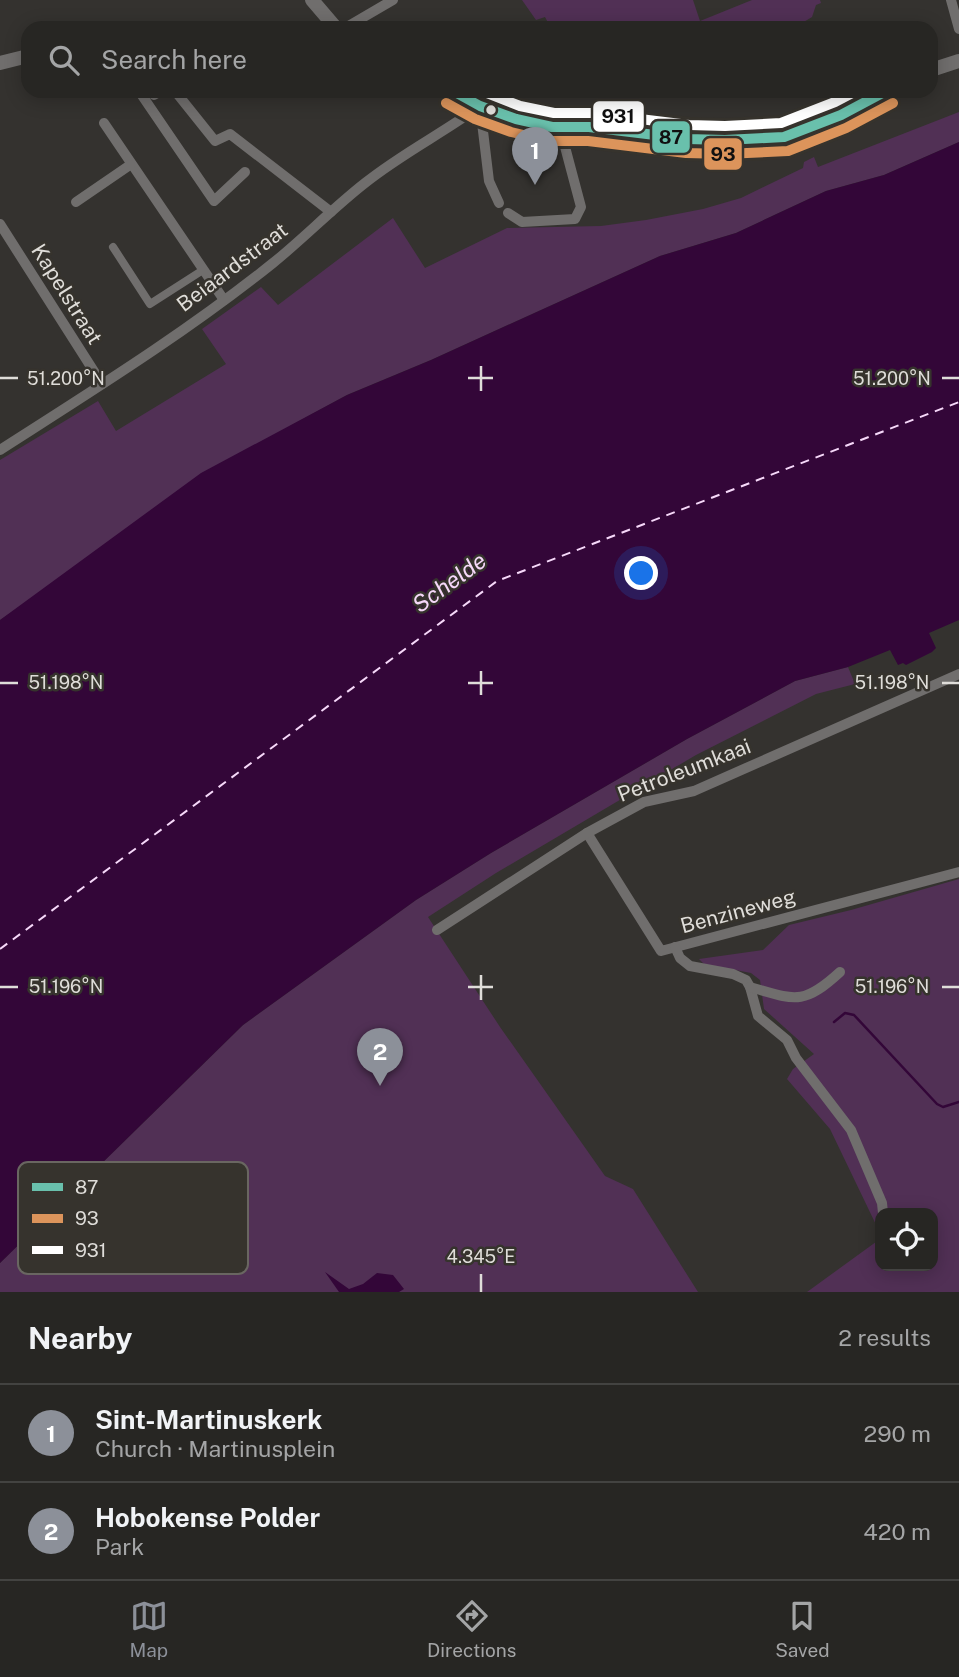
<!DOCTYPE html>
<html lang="en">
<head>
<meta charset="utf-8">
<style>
  :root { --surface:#272623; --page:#333230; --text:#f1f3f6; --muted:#a4a5a6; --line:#434341; --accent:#8c9099 }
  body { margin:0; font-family:"Public Sans",sans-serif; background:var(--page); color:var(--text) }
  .controls { position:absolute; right:21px; bottom:21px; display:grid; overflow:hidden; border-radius:14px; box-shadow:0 4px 18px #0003 }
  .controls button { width:63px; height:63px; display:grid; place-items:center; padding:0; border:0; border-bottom:2px solid var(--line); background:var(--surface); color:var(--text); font:35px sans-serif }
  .you { position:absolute; left:642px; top:574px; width:24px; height:24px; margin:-18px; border:5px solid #fff; border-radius:50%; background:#1a73e8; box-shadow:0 0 0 10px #1a73e833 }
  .badge { display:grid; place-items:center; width:46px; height:46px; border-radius:50%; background:var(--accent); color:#fff; font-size:23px; font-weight:700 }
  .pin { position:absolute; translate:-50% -58px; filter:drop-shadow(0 2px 4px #0008) }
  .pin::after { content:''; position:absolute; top:37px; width:24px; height:21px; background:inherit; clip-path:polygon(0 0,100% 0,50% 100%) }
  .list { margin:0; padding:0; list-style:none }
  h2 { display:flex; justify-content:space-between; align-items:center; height:91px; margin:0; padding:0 28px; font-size:30px }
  h2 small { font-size:23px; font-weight:400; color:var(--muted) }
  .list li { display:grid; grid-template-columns:46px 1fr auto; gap:21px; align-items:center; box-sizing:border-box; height:98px; padding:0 28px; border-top:2px solid var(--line) }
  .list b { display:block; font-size:26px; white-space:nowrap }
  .list p { margin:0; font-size:23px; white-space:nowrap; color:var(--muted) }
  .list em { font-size:23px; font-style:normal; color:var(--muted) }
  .icon { flex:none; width:38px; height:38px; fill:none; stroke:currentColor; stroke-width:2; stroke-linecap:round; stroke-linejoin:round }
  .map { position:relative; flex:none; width:959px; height:1292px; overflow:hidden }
  .search { position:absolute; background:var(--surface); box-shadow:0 4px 18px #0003; left:21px; right:21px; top:21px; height:77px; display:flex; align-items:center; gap:18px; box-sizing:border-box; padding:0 24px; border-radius:21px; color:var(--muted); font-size:26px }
  .sheet { height:287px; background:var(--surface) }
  nav { display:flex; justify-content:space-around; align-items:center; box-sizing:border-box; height:98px; border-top:2px solid var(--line); background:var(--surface); font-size:19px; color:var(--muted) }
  nav a { display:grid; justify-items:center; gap:4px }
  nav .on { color:var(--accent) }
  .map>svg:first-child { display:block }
  .green { fill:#513055 }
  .water { fill:#330638 }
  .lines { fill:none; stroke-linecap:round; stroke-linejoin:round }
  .stream { stroke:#330638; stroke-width:2.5 }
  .ferry { stroke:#f6d8f9; stroke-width:2; stroke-dasharray:9 7; stroke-linecap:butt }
  .pedestrian { stroke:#706e6d; stroke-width:8 }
  .minor { stroke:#706e6d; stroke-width:10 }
  .tertiary { stroke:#706e6d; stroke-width:14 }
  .bus-1-casing { stroke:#36332d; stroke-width:16 }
  .bus-2-casing { stroke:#36332d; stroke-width:16 }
  .bus-3-casing { stroke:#36332d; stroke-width:16 }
  .bus-1 { stroke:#69c0ac; stroke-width:10 }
  .bus-2 { stroke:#dc945b; stroke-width:10 }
  .bus-3 { stroke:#fff; stroke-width:10 }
  .ticks { fill:none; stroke:#dfddd9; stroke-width:2.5 }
  .bus-dot { fill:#dfddd9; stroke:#36332d; stroke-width:2.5 }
  .labels { text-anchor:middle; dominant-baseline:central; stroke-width:5; stroke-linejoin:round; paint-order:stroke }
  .street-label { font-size:21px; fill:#dfddd9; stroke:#36332d }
  .water-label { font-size:23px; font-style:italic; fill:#f6d8f9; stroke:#36332d }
  .key { fill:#36332d; stroke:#696661; stroke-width:2 }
  .key-label { font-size:19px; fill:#dfddd9 }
  .ticks-label { font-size:18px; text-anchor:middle; fill:#dfddd9; stroke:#36332d; stroke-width:5; stroke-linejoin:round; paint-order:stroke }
  .line-badge { stroke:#36332d; stroke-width:2.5 }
  .pale-badge-label { font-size:19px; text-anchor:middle; font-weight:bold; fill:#111 }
</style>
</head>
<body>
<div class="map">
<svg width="959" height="1292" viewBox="0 0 959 1292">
  <rect width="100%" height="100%" fill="#34322f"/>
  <g class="green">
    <path d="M522,0H693L700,21L752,0H820L821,3L816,5L812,17L802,23L804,28H551L545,17L536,20Z"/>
    <path d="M959,112V142L884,175L826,191L736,233L660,256L431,360L347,395L290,426L0,620V460L98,401L116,431L226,364L202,329L261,287L278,305L393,218L425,268L507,228L601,226L646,220L703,209L741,198L803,168L804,162L814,157L818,167Z"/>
    <path d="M848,667L855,684L816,694L696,755L496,873L428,917L500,1027L605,1176L633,1189L698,1292H0V1263L243,1025L416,900L491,853L687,739L795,681Z"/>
    <path d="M959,879V1292H807L880,1239V1266H933V1213H880V1233L830,1129L787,1079L793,1069L814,1054L764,1009L760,980L751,973L704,964L699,959L763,950L789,925L851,910Z"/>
  </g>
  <g class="water">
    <path d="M959,142V620L929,633L936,648L932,652L906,665L903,663L898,665L890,650L848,667L795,681L687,739L491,853L416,900L243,1025L0,1263V620L201,473L347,395L431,360L660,256L736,233L826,191L884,175Z"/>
    <path d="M325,1272L349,1289L363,1284L377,1273L393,1275L404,1289L399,1292H339Z"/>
  </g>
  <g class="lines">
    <path class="stream" d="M834,1022L845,1013L854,1015L937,1104L943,1107L959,1102"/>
    <path class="ferry" d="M0,949L497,581L959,402"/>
    <path class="pedestrian" d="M113,247L150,304L203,270"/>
    <g class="minor">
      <path d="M951,0L959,29"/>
      <path d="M345,28L393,0"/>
      <path d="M139,91L214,201L245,172"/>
      <path d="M175,91L215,141L230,134L331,212"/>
      <path d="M154,95L161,91"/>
      <path d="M480,106L489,181L499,203"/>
      <path d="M104,123L224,300"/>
      <path d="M76,202L130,165"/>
      <path d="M508,213L522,222L575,219L581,207L560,128"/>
      <path d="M0,224L102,384"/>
      <path d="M0,450C92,391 187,332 273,263C304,238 333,208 365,183C401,154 443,133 480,106"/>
      <path d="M587,833L661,951L959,872"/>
      <path d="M437,930L587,833L644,802L694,791L959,674"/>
      <path d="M675,947L680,958L690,966L733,974L746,980L750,987L758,1016L787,1040L796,1058L851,1130L882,1203L883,1213"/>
      <path d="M750,987C795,1000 803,1006 840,972"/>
    </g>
    <g class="tertiary">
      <path d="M312,0L336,28"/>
      <path d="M0,63L28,56"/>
      <path d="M931,70L959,61"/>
      <path d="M453,91L480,106L516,119L552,127H589L688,139L725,140L784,137L841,115L886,91"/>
    </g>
    <g class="bus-1-casing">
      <path id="bus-1" d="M453,91L480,106L516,119L552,127H589L688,139L725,140L784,137L841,115L886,91"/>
    </g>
    <g class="bus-2-casing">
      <path id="bus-2" d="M446,103L475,119L511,132L549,141H588L686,153L725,154L788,151L846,128L893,103"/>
    </g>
    <g class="bus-3-casing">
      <path id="bus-3" d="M482,91L520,106L554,113H591L689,125L725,126L781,123L835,102L856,91"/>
    </g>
    <use href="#bus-1" class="bus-1"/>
    <use href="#bus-2" class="bus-2"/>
    <use href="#bus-3" class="bus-3"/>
  </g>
  <path class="ticks" d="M481,366V391M0,378H18M468,378H493M942,378H959M481,671V695M0,683H18M468,683H493M942,683H959M481,975V1000M0,987H18M468,987H493M942,987H959M481,1274V1292"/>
  <circle class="bus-dot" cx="491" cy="110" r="6"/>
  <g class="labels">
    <g class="street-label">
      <text transform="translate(232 267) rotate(-37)">Beiaardstraat</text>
      <text transform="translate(67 294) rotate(58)">Kapelstraat</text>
      <text transform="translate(684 770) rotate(-21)">Petroleumkaai</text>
      <text transform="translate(738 911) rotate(-15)">Benzineweg</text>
    </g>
    <g class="water-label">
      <text transform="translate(449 582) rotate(-36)">Schelde</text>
    </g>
  </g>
  <rect x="18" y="1162" width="230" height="112" rx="10" class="key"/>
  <rect x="32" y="1183" width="31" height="8" fill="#69c0ac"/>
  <rect x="32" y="1214" width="31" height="9" fill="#dc945b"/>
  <rect x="32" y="1246" width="31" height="8" fill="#fff"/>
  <g class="key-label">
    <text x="75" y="1194">87</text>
    <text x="75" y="1225">93</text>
    <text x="75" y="1257">931</text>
  </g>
  <g class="ticks-label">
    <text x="66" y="385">51.200°N</text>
    <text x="892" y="385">51.200°N</text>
    <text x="66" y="689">51.198°N</text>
    <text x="892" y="689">51.198°N</text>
    <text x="66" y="993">51.196°N</text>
    <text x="892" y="993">51.196°N</text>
    <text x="481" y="1263">4.345°E</text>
  </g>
  <g class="line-badge">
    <rect x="592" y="100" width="53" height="33" rx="7" fill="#fff"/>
    <rect x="651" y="120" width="40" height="34" rx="7" fill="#69c0ac"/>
    <rect x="703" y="137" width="40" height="34" rx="7" fill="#dc945b"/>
  </g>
  <g class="pale-badge-label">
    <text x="618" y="123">931</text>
    <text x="671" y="144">87</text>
    <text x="723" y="161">93</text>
  </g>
</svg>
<div class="controls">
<button><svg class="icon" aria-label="locate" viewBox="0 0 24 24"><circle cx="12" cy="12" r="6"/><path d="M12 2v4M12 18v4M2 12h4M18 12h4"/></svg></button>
</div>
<div class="you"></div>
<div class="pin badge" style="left:535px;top:185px">1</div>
<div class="pin badge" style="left:380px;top:1086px">2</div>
<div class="search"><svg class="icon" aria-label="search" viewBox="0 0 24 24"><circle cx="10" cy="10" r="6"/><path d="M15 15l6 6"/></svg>Search here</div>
</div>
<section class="sheet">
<h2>Nearby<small>2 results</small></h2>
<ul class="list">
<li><span class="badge">1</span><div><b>Sint-Martinuskerk</b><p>Church · Martinusplein</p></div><em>290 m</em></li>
<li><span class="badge">2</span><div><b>Hobokense Polder</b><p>Park</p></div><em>420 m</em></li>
</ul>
</section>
<nav>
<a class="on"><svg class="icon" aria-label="map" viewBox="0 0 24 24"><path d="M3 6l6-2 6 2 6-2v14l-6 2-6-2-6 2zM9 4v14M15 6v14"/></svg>Map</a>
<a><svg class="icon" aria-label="directions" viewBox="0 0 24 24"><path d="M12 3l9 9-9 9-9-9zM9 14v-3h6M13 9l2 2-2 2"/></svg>Directions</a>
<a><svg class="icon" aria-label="saved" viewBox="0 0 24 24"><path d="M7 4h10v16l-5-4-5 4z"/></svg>Saved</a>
</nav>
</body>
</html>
